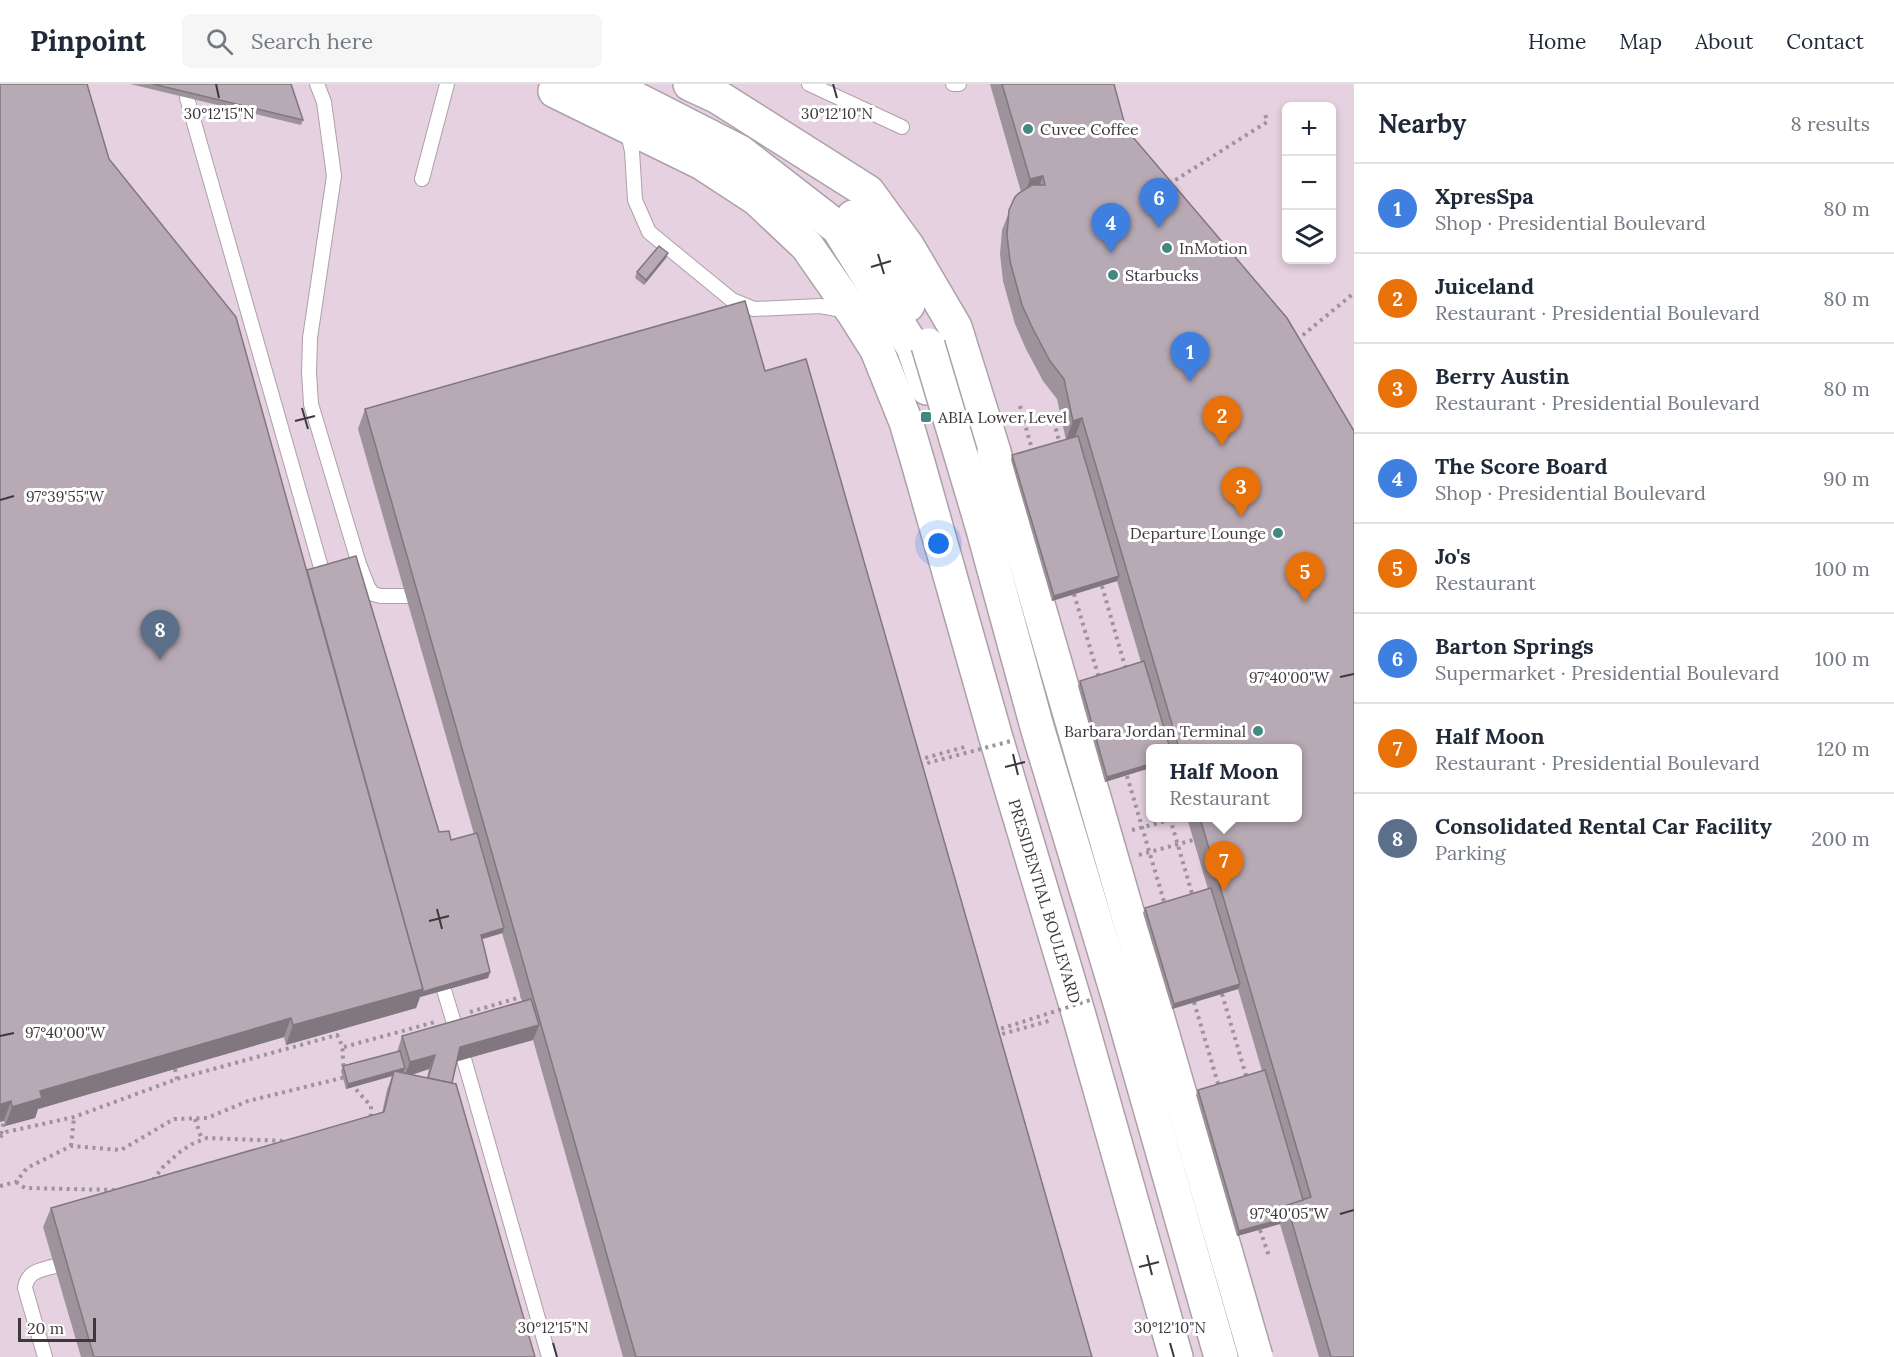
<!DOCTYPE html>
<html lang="en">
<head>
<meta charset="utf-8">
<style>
  :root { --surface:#fff; --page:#f6f6f7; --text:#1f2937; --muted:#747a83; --line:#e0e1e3; --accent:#428982 }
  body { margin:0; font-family:Lora,serif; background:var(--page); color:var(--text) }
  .controls { position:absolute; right:18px; top:18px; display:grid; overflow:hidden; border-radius:9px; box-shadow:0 3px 9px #0003 }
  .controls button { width:54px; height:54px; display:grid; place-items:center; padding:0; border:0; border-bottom:2px solid var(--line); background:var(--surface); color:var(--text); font:30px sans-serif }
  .scale { position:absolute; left:18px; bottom:15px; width:78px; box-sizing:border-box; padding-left:6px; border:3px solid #3e383d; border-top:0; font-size:16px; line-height:21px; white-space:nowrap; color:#3e383d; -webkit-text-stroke:4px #fff; paint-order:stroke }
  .you { position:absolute; left:939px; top:460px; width:21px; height:21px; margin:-15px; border:4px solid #fff; border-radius:50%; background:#1a73e8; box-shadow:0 0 0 9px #1a73e833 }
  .badge { display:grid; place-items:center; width:39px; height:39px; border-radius:50%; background:var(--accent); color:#fff; font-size:20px; font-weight:700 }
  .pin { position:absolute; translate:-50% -50px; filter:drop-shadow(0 2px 3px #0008) }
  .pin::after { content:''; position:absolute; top:32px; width:21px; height:18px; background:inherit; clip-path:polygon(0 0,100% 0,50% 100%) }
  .popup { position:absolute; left:1146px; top:660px; width:156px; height:78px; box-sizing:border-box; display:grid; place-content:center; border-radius:9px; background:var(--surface); filter:drop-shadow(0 2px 4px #0005); font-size:20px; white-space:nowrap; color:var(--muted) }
  .popup b { font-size:22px; color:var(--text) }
  .popup::after { content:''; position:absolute; left:50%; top:100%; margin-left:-12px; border:12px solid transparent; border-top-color:var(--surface) }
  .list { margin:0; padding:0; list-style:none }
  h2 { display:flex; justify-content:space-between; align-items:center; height:78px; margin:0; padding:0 24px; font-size:26px }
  h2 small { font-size:20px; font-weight:400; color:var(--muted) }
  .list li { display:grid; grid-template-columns:39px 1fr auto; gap:18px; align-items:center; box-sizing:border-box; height:90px; padding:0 24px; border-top:2px solid var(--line) }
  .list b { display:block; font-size:22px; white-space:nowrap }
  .list p { margin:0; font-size:20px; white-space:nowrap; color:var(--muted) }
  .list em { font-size:20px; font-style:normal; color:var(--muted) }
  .icon { flex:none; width:33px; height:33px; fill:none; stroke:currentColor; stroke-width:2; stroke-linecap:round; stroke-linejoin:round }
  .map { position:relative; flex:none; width:1354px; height:1273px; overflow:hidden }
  header { display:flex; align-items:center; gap:36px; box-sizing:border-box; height:84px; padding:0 30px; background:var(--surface); border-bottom:2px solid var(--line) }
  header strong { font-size:28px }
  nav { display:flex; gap:33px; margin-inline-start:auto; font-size:21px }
  .search { width:420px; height:54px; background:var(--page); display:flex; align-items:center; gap:15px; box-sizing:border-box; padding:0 21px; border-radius:9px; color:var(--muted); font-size:22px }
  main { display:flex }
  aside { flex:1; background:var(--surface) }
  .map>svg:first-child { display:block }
  .built { fill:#e5d1e0; fill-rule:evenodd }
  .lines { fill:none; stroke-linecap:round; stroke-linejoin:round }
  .service-casing { stroke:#ada0aa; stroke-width:16 }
  .secondary-casing { stroke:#ada0aa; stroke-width:36 }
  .path { stroke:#9d939b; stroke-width:4; stroke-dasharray:3 4.5; stroke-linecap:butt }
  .service { stroke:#fff; stroke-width:14 }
  .secondary { stroke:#fff; stroke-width:33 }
  .secondary-bridge-casing { stroke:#ada0aa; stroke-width:36; stroke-linecap:butt }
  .path-bridge { stroke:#9d939b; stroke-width:4; stroke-dasharray:3 4.5; stroke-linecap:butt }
  .secondary-bridge { stroke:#fff; stroke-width:33 }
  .wall { fill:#9e929b; fill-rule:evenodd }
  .shaded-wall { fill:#81777e }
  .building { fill:#b8aab4; stroke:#81777e; stroke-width:1.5 }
  .ticks { fill:none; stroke:#3e383d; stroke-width:2 }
  .poi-dot { fill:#428982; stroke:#fff; stroke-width:2 }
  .labels { text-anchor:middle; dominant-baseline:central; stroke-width:6; stroke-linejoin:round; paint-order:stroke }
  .poi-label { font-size:16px; fill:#3e383d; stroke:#fff; text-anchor:start }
  .street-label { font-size:16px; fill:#3e383d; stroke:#fff }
  .ticks-label { font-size:15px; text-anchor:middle; fill:#3e383d; stroke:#fff; stroke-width:6; stroke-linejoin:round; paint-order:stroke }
</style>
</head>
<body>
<header>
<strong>Pinpoint</strong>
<div class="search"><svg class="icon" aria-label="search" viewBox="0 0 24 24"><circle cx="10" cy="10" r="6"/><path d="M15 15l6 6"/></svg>Search here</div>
<nav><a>Home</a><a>Map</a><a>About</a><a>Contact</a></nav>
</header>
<main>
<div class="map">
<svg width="1354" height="1273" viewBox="0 0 1354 1273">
  <rect width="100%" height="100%" fill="#ecdee8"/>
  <path class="built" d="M0,0H1354V1273H0ZM1286,22H1332V176H1286ZM1150,664H1298V734H1150Z"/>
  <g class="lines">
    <g class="service-casing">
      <g id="service">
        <path d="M317,0L324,18L334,92L310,254L309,289L311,320L359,480L368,503L373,510L381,512H410L421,519"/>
        <path d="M809,0L902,43"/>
        <path d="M953,0H959"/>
        <path d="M187,14L322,487"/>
        <path d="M627,46L632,67L635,116L649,148L732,216L754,225L820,222L848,227"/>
        <path d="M422,95L447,0"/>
        <path d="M444,906L457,949"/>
        <path d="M464,975L549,1273"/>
        <path d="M45,1273L25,1204C27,1187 41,1186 55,1182"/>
      </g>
    </g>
    <g class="secondary-casing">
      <g id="secondary">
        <path d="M690,0L718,13L868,108L908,163L955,243L994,368"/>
        <path d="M555,7L702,79L757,115L807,162L853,228L877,266L906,338L917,375L996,654L1078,928L1176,1273"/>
        <path d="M560,9L609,1L740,68L838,144L913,263L927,304"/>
        <path d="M853,133L886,175L908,221"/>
      </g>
    </g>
    <g class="path">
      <path d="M1169,100L1267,38L1265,29"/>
      <path d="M1297,256L1354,209"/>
      <path d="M1020,322L1033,369"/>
      <path d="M1052,330L1060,361"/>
      <path d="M1102,502L1126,586"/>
      <path d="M1074,510L1099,594"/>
      <path d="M918,676L968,662"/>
      <path d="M1127,692L1165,821"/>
      <path d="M1170,734L1193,813"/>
      <path d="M1132,746L1178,734"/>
      <path d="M1139,771L1193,756"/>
      <path d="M1222,910L1247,995"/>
      <path d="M1194,918L1219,1003"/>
      <path d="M470,928L521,913"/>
      <path d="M995,952L1052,936"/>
      <path d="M344,963L435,938"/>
      <path d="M175,985L177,995"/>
      <path d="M351,1000L371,1022V1031L367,1035"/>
      <path d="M195,1035L202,1056"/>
      <path d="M1,1050L4,1037"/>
      <path d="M0,1053L6,1048L74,1033L177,995L337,951C346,967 341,969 344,985"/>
      <path d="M71,1062L74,1033"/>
      <path d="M153,1096L163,1083L181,1067L192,1060L207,1054L286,1057"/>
      <path d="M16,1098L25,1104L117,1106"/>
      <path d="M0,1102L16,1098L27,1084L71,1062L121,1066L174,1035L207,1034L248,1017L346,993"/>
      <path d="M1260,1146L1269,1172"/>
    </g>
    <use href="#service" class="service"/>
    <use href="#secondary" class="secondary"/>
    <g class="secondary-bridge-casing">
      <g id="secondary-bridge">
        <path d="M928,261L982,442L1037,643L1120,919L1221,1273"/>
        <path d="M994,368L1256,1273"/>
      </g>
    </g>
    <g class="path-bridge">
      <path d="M920,681L1011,657"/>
      <path d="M994,947L1090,916"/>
    </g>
    <use href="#secondary-bridge" class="secondary-bridge"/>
  </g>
  <g class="wall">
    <path d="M130,0H291L303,36L301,41Z"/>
    <path d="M990,0H1114L1126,45L1287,234L1354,347V1273H1319L1280,1140L1237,1152L1196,1011L1198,1006L1262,987L1238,905L1172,925L1143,829L1145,824L1208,805L1187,734H1298V664H1150V684L1105,698L1078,602L1080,597L1141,578L1117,497L1052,517L1011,376L1012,371L1066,356L1057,315L1043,297L1026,265L1015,240L1003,197L1000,170L1002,146L1015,113L1021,108Z"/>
    <path d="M109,75L307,486L439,748L451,756L474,750L358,345L365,325L765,287L1092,1273H623L533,956L457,977L452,999L535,1273H81L43,1143L51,1124L382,1029L387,1006L392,992L346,1005L341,987L343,982L397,968L402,952L522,917L502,849L482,855L490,888L488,894L420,913L416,924L286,961L284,953L38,1025L35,1034L5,1042L4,1037ZM429,985L427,994L412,991Z"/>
    <path d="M668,169L666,174L644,201L635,194L637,188Z"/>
  </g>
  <g class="shaded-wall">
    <path d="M1043,92L1036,111L1023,115L1030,95Z"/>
    <path d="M668,169L666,174L644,201L646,196Z"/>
    <path d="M1082,334L1075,353L1066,356L1073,337Z"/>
    <path d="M1119,492L1117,497L1052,517L1054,512Z"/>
    <path d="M1150,680V684L1105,698L1107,693Z"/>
    <path d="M504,844L503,849L479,856L481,851Z"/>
    <path d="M490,888L488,894L420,913L416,924L286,961L293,941L423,905Z"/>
    <path d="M1240,900L1238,905L1172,925L1174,920Z"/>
    <path d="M291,934L284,953L38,1025L35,1034L5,1042L12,1023L40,1007Z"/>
    <path d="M539,941L533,956L455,978L460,963Z"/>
    <path d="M435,971L429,985L404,993L410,978Z"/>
    <path d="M405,984L403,989L394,987Z"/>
    <path d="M394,987L392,992L346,1005L348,1000Z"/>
    <path d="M11,1017L4,1037L0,1038V1023L1,1020Z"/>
    <path d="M1282,1135L1280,1140L1237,1152L1239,1147Z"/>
  </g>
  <g class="building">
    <path d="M0,0H87L109,75L236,233L423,905L293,941L291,934L40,1007L42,1014L12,1023L11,1017L1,1020L0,1023Z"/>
    <path d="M153,0H291L303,36Z"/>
    <path d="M1002,0H1114L1126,45L1287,234L1354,347V1273H1331L1287,1121L1311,1113L1200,734H1298V664H1179L1083,338L1082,334L1073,337L1064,295L1050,277L1033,245L1022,221L1010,177L1007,151L1009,126L1015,113L1019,109L1032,101H1045L1043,92L1030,95Z"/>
    <path d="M659,162L668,169L646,196L637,188Z"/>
    <path d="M745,217L765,287L806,275L1092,1273H636L365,325Z"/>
    <path d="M1078,352L1119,492L1054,512L1012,371Z"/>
    <path d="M356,472L439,748L449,747L451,756L477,749L504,844L481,851L490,888L422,908L423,905L307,486Z"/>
    <path d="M1144,577L1170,664H1150V680L1107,693L1080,597Z"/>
    <path d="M1211,804L1240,900L1174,920L1145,824Z"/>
    <path d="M531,915L539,941L460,963L452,999L428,994L435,971L410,978L402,952Z"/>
    <path d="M400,967L405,984L348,1000L343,982Z"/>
    <path d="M1265,986L1303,1116L1287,1121L1282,1135L1239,1147L1198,1006Z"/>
    <path d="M394,987L456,1000L535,1273H94L51,1124L384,1028Z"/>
  </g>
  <path class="ticks" d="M216,0L219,14M833,0L837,14M878,170L884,190M871,183L891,177M302,324L308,345M295,337L315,332M0,416L14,412M1340,593L1354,590M1013,670L1018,691M1005,683L1025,678M437,825L442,845M429,837L449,832M0,952L14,949M1340,1130L1354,1126M1147,1171L1152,1191M1139,1183L1159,1178M553,1259L557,1273M1170,1259L1174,1273"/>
  <g class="poi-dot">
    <circle cx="1028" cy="45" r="6"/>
    <circle cx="1167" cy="164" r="6"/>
    <circle cx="1113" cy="191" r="6"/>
    <rect x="920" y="327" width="12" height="12" rx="3"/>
    <circle cx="1278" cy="449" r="6"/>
    <circle cx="1258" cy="647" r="6"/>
  </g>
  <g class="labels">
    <g class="poi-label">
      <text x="1040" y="45">Cuvee Coffee</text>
      <text x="1179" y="164">InMotion</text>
      <text x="1125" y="191">Starbucks</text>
      <text x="938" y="333">ABIA Lower Level</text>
      <text x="1266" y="449" text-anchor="end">Departure Lounge</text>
      <text x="1246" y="647" text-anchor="end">Barbara Jordan Terminal</text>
    </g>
    <g class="street-label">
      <text transform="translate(1045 817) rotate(73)">PRESIDENTIAL BOULEVARD</text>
    </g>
  </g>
  <g class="ticks-label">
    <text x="219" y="35">30°12'15"N</text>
    <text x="837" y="35">30°12'10"N</text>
    <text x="65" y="418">97°39'55"W</text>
    <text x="1289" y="599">97°40'00"W</text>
    <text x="65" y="954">97°40'00"W</text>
    <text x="1289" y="1135">97°40'05"W</text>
    <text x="553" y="1249">30°12'15"N</text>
    <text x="1170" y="1249">30°12'10"N</text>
  </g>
</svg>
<div class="controls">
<button>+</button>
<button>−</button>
<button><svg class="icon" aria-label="layers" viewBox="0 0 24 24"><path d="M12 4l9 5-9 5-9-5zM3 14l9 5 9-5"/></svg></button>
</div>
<div class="scale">20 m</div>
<div class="you"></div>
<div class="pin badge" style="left:1190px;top:298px;background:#3f7fe0">1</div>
<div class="pin badge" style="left:1222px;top:362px;background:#e8710a">2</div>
<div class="pin badge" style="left:1241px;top:433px;background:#e8710a">3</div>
<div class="pin badge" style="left:1111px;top:169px;background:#3f7fe0">4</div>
<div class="pin badge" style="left:1305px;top:518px;background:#e8710a">5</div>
<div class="pin badge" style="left:1159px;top:144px;background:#3f7fe0">6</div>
<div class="pin badge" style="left:1224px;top:807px;background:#e8710a">7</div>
<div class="popup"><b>Half Moon</b>Restaurant</div>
<div class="pin badge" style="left:160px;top:576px;background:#5c6f8a">8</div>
</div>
<aside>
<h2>Nearby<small>8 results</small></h2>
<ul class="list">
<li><span class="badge" style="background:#3f7fe0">1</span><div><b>XpresSpa</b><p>Shop · Presidential Boulevard</p></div><em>80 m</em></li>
<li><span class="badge" style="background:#e8710a">2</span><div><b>Juiceland</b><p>Restaurant · Presidential Boulevard</p></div><em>80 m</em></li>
<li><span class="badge" style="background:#e8710a">3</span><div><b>Berry Austin</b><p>Restaurant · Presidential Boulevard</p></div><em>80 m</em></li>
<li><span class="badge" style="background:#3f7fe0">4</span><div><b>The Score Board</b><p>Shop · Presidential Boulevard</p></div><em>90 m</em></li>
<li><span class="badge" style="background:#e8710a">5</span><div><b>Jo's</b><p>Restaurant</p></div><em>100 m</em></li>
<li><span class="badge" style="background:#3f7fe0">6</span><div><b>Barton Springs</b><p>Supermarket · Presidential Boulevard</p></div><em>100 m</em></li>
<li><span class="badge" style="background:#e8710a">7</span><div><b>Half Moon</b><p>Restaurant · Presidential Boulevard</p></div><em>120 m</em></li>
<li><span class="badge" style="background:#5c6f8a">8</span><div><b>Consolidated Rental Car Facility</b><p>Parking</p></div><em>200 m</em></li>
</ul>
</aside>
</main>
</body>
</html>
